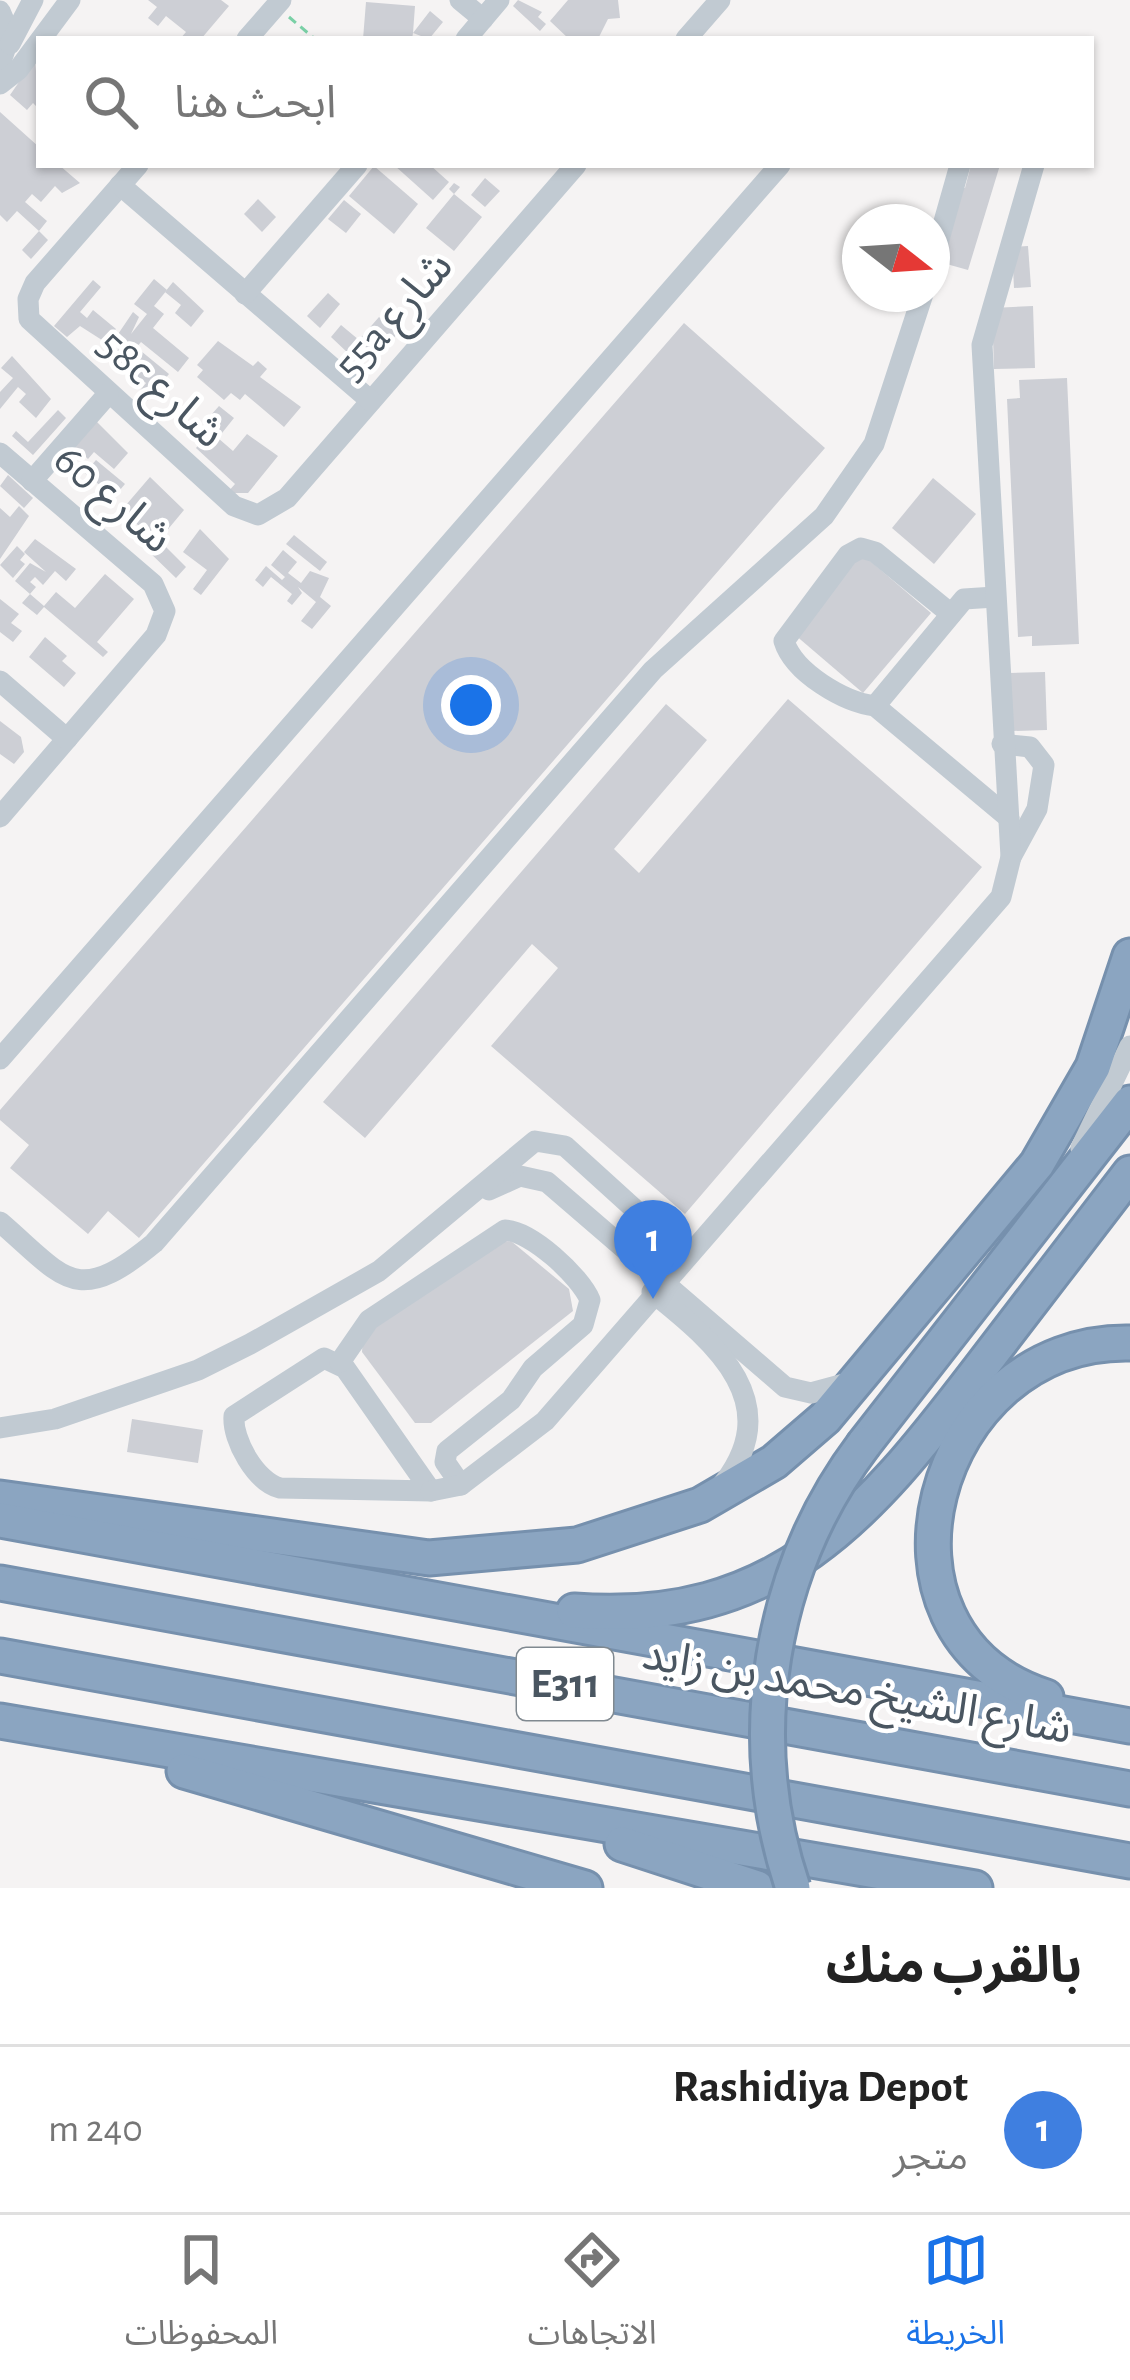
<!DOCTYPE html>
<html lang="ar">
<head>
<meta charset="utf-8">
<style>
  :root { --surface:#fff; --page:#f6f6f6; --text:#222; --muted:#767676; --line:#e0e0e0; --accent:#1a73e8 }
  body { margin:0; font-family:"Alegreya Sans","Noto Sans Arabic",sans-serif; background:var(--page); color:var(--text); direction:rtl }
  .compass { position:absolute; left:842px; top:204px; width:108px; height:108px; border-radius:50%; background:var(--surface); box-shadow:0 3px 9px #0004; rotate:107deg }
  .you { position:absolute; left:471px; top:705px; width:42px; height:42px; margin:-30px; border:9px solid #fff; border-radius:50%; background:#1a73e8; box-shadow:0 0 0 18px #1a73e833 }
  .badge { display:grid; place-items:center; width:78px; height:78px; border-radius:50%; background:var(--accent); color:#fff; font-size:39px; font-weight:700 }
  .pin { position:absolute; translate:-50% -99px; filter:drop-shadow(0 3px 6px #0008) }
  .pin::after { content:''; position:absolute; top:63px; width:42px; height:36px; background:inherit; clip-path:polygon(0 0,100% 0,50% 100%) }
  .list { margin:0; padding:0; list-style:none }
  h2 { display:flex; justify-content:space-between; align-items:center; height:156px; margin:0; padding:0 48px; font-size:51px }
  h2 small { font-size:39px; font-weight:400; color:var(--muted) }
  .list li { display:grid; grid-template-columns:78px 1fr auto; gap:36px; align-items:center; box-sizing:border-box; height:168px; padding:0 48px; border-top:3px solid var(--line) }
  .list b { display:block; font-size:45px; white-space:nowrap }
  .list p { margin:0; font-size:39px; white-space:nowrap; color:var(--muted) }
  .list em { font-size:39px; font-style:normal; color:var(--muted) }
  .icon { flex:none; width:66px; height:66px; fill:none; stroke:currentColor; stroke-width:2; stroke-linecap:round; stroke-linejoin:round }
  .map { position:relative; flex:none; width:1130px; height:1888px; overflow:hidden; direction:ltr }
  .search { position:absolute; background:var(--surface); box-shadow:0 3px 9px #0004; left:36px; right:36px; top:36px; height:132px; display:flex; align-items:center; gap:30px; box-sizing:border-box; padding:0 42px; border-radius:0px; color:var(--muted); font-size:45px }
  .sheet { height:324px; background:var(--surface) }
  nav { display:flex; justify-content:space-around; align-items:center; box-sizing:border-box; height:168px; border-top:3px solid var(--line); background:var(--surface); font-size:33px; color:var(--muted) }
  nav a { display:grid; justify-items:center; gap:6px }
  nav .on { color:var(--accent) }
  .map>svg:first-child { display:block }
  .building { fill:#cdcfd5 }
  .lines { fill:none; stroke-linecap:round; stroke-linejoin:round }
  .highway-casing { stroke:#7690ad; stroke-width:39 }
  .path { stroke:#7ad0a6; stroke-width:3; stroke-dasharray:9 6; stroke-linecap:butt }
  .minor { stroke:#c1cad2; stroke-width:21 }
  .highway { stroke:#8ba5c1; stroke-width:33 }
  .highway-bridge-casing { stroke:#7690ad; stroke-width:39; stroke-linecap:butt }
  .highway-bridge { stroke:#8ba5c1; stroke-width:33 }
  .labels { text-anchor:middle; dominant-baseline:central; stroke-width:9; stroke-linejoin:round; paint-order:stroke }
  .shield { fill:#fff; stroke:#808990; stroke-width:3 }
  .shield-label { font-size:42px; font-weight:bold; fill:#4a5661 }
  .street-label { font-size:45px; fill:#4a5661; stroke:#fff }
</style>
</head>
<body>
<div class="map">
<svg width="1130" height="1888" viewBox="0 0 1130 1888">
  <rect width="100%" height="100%" fill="#f5f3f3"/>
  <g class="building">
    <path d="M148,0H221L229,6L201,39H180L186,32L166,16L158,26L148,18L157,7Z"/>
    <path d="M518,0L542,12L538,17L546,24L540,31L513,6Z"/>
    <path d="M568,0H618L620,18L608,19L599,37L569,39L550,21Z"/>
    <path d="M366,2L415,6L413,33L430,11L443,22L429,39L413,33L412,39H363Z"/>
    <path d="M35,59L39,109L33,103L27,110L10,95Z"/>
    <path d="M0,112L39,147V165H59L80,183L62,193L55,186L41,202L32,194L25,202L47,221L39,231L48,240L31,259L22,250L39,231L17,211L7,222L0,215Z"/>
    <path d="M394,165H430L449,182L433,200Z"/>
    <path d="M971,165H1000L968,270L943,263L954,185L965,188Z"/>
    <path d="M374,166L418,204L394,234L349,196Z"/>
    <path d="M485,178L500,191L485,207L471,195Z"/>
    <path d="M454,183L460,187L454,194L482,217L454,251L426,228L454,194L449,189Z"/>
    <path d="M258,199L276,217L262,232L244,214Z"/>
    <path d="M344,200L361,214L346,233L328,219Z"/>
    <path d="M1028,246L1031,287L1014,288L1012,247Z"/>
    <path d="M154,279L167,290L154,306L164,314L153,328L189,358L178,372L141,342L132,353L122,344L135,358L141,351L169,374L147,401L138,393L146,383L112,357L119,349L112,343L133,312L139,317L131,334L147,314L134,304Z"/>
    <path d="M93,280L101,287L80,312L87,318L93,310L116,329L105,342L80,326L67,337L54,326Z"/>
    <path d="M173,282L204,311L191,327L175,313L181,305L165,292Z"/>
    <path d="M328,293L340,304L320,328L307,316Z"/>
    <path d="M1033,306L1035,368L994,369L992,308Z"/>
    <path d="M379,317L397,334L377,357L360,342L349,354L331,337L341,325L359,340Z"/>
    <path d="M684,323L825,448L139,1238L108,1211L88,1234L10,1168L29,1145L0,1120V1110Z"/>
    <path d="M218,341L253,366L258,361L267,369L260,377L301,407L284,427L245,394L240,400L231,393L224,400L197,377L203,370L197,365Z"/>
    <path d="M12,356L51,399L36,418L19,402L26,394L18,387L0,409V392L13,378L1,368Z"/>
    <path d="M1067,378L1079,644L1032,646V636L1018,637L1007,399L1020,398L1019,380Z"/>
    <path d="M219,406L234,418L218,438L233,451L247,434L278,456L248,493H227L235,484L196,448L211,430L203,424Z"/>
    <path d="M58,410L66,418L33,455L12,436L16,431L28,442Z"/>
    <path d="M95,420L128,453L114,469L94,452L88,459L82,453L71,466L62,458Z"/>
    <path d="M96,460L125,484L114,497L85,473Z"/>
    <path d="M8,475L33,498L24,508L0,486Z"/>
    <path d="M150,477L184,510L159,540L186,567L176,578L146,549L156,538L120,512Z"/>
    <path d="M933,478L976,514L934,564L892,528Z"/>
    <path d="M19,506L29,516L0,559V508L10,517Z"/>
    <path d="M200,529L229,559L201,595L193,589L207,570L183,552Z"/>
    <path d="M294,535L327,562L320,571L286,544Z"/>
    <path d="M35,539L76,569L66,581L55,571L43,585L35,577L30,582L36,587L30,594L15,581L30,563L46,572L24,552Z"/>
    <path d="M17,546L25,554L20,560L25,564L13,578L0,565Z"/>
    <path d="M283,550L297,562L288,573L301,583L310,571L329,578L320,597L331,606L312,629L301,621L316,602L298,587L302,593L292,605L287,601L292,594L271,577L263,587L255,580L266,566L282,580L285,577L271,565Z"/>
    <path d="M862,554L931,613L863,693L794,634Z"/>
    <path d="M105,574L134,599L97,642L108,652L103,657L44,607L37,615L22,603L30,594L44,606L56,592L75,608Z"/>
    <path d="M0,599L19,614L11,623L22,631L13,642L0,632Z"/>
    <path d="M45,637L67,656L62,661L76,673L64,687L29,657Z"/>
    <path d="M1045,672L1047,730L1012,731L1010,673Z"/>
    <path d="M788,699L982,867L685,1214L491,1046L558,968L532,944L365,1138L323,1102L666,704L707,740L614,849L639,873Z"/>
    <path d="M0,721L21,737L24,752L14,764L0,754Z"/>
    <path d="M511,1241L569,1289L573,1311L431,1423H415L362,1352L363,1335L494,1242Z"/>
    <path d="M132,1419L203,1430L198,1463L127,1452Z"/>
  </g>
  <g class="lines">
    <g class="highway-casing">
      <g id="highway">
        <path d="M864,1444L1130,1103"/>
        <path d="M0,1498L429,1558L577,1545L700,1505L774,1462L825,1418L1037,1164L1093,1067L1130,956"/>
        <path d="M0,1520L1130,1726"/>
        <path d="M0,1583L1130,1789"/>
        <path d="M574,1611C777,1626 867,1516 978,1371C1029,1305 1079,1239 1130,1173"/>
        <path d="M0,1656L1130,1861"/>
        <path d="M1046,1697C850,1634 930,1339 1130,1343"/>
        <path d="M0,1721L975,1888"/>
        <path d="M184,1771L585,1888"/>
        <path d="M622,1844L757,1888"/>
      </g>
    </g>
    <path class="path" d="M289,17L315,39"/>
    <g class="minor">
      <path d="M460,0L483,19"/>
      <path d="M0,11L10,35L0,64"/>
      <path d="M247,39L281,0"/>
      <path d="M466,39L499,0"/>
      <path d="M686,39L720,0"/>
      <path d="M10,44L33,0"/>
      <path d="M0,84L18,70L70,0"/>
      <path d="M138,165L35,283L28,299L29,319L234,506L258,515L287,498L576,165"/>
      <path d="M120,185L371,401"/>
      <path d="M932,264L960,165"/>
      <path d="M245,294L357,165"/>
      <path d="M0,453L153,584L165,611L156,635L0,817"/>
      <path d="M32,481L108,394"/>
      <path d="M951,614L875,552L861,548L848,555L784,641C794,673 844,702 875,706L1009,818"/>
      <path d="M0,681L67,739"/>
      <path d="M875,706L964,599L995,597"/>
      <path d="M1002,744L1030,747L1044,765L1037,809L1011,857"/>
      <path d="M0,1059L780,165"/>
      <path d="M1081,1148L1130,1046"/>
      <path d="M489,1190L520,1176L547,1182L785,1387L811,1393L848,1383"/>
      <path d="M0,1222C65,1278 75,1308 154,1243L653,670L824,516L874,444L923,294"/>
      <path d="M652,1292C716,1343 790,1405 719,1489"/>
      <path d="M324,1358L345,1368L431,1491L280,1488C256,1482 232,1440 234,1416Z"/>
      <path d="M340,1362L369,1320L505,1230C531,1231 580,1276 590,1300L583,1325L533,1368L511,1400L447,1451L445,1462L461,1485"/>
      <path d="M0,1428L55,1419L198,1370L250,1344L379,1271L535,1141L565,1146L684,1254"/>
      <path d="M431,1491L461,1485L545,1421L1001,897L1011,857L982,345L1034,165"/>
    </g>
    <use href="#highway" class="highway"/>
    <g class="highway-bridge-casing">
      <path id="highway-bridge" d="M793,1888C742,1737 769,1570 864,1444"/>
    </g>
    <use href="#highway-bridge" class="highway-bridge"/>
  </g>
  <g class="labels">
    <rect class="shield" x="517" y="1648" width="96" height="72" rx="9"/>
    <g class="shield-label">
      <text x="565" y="1684">E311</text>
    </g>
    <g class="street-label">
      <text transform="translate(394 316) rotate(-49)">55a شارع</text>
      <text transform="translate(161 389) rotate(42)">58c شارع</text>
      <text transform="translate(113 499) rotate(41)">شارع 60</text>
      <text transform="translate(857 1692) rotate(10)">شارع الشيخ محمد بن زايد</text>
    </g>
  </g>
</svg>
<svg class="compass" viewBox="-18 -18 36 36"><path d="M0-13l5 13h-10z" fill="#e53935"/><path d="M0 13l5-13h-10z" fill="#767676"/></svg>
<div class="you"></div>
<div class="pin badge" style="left:653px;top:1299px;background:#3f7fe0">1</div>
<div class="search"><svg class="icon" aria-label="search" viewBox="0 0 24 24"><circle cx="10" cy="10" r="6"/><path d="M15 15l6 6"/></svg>ابحث هنا</div>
</div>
<section class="sheet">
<h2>بالقرب منك<small></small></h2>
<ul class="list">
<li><span class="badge" style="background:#3f7fe0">1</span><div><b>Rashidiya Depot</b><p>متجر</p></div><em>240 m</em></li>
</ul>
</section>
<nav>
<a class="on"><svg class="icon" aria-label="map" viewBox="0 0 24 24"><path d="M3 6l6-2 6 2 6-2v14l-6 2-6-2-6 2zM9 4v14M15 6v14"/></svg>الخريطة</a>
<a><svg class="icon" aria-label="directions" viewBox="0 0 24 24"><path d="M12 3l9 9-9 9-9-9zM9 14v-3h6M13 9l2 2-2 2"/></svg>الاتجاهات</a>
<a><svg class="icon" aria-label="saved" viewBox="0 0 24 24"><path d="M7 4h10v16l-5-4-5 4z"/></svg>المحفوظات</a>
</nav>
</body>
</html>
